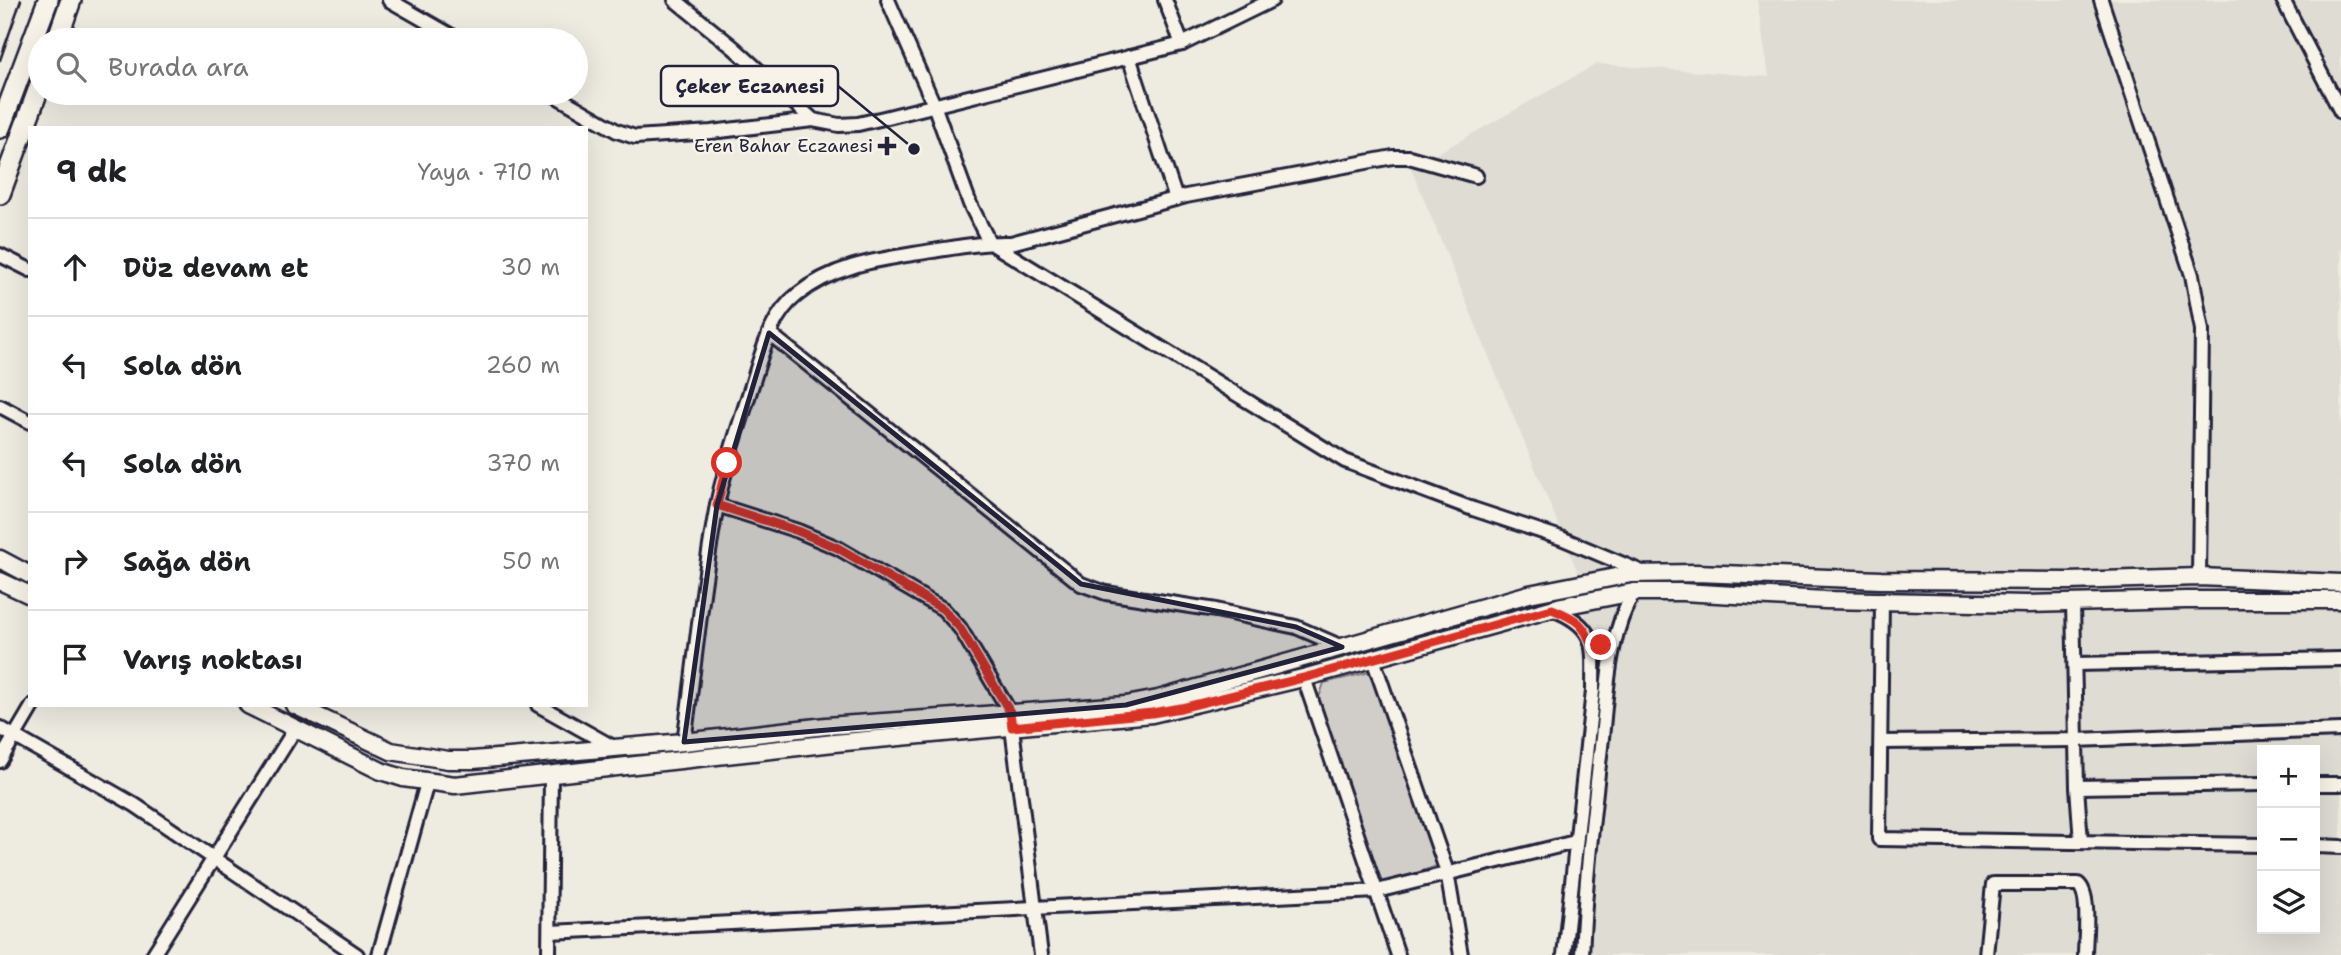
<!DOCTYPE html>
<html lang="tr">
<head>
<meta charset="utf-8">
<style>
  :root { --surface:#fff; --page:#f2f2f2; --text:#202124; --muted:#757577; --line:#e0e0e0 }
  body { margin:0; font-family:"Shantell Sans",sans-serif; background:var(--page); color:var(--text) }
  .controls { position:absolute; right:21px; bottom:21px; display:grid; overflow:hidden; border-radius:0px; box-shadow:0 7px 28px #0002 }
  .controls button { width:63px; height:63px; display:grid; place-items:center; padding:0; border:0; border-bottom:2px solid var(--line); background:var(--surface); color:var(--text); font:35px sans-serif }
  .stop { position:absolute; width:21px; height:21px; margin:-16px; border:5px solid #d93025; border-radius:50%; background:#fff }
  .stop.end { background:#d93025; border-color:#fff; box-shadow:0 2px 7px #0008 }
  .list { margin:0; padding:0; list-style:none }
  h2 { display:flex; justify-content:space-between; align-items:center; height:91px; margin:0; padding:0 28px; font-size:30px }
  h2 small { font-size:23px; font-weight:400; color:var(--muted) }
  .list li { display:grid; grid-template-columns:46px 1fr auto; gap:21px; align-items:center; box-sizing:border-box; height:98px; padding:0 28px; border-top:2px solid var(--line) }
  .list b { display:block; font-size:26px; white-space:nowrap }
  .list em { font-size:23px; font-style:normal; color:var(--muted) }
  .icon { flex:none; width:38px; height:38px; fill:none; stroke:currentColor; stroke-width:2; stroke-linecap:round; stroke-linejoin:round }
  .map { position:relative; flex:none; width:2341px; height:955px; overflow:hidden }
  .search { position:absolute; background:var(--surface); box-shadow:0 7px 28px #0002; left:28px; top:28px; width:560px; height:77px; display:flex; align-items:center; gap:18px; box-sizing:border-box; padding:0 24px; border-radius:38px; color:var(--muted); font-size:26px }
  .panel { position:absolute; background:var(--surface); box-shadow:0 7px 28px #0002; left:28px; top:126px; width:560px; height:581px; border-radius:0px }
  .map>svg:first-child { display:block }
  .built { fill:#dfdcd4; fill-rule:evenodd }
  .green { fill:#d1cdc9; stroke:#7a7882; stroke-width:2 }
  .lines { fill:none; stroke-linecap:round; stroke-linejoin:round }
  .minor-casing { stroke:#22223b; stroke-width:18 }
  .tertiary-casing { stroke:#22223b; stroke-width:21 }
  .primary-casing { stroke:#22223b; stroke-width:24 }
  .minor { stroke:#f7f3e8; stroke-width:12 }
  .tertiary { stroke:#f7f3e8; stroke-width:16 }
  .primary { stroke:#f7f3e8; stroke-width:19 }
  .rail { stroke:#22223b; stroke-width:2.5 }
  .route { stroke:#d93025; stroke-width:9 }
  .marked { fill:#22223b; fill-opacity:0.2; stroke:#22223b; stroke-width:5; stroke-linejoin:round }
  .poi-dot { fill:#22223b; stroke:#f7f3e8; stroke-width:2.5 }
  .labels { text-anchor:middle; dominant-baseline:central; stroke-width:5; stroke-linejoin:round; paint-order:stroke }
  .poi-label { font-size:18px; fill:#22223b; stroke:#f7f3e8; text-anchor:end }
  .leader { fill:none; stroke:#22223b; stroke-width:2.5 }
  .callout-dot { fill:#22223b; stroke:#f7f3e8; stroke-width:2.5 }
  .callout { fill:#f7f3e8; stroke:#22223b; stroke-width:2.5 }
  .callout-label { font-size:19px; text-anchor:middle; font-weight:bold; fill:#22223b }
</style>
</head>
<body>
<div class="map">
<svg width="2341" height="955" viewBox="0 0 2341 955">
  <rect width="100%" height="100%" fill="#eeebe1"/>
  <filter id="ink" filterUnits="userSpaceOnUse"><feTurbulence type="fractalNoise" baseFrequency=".0143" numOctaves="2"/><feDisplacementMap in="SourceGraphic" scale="14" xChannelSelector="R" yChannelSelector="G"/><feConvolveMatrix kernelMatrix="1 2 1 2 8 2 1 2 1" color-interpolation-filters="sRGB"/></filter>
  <g filter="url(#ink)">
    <path class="built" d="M1757,0H2341V955H1589L1584,587L1411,168L1597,64L1769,77ZM2262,750H2315V929H2262Z"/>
    <path class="green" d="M1370,672L1437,866L1381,885L1317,703L1324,683Z"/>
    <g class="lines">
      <g class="minor-casing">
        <g id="minor">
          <path d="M389,0L459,40"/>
          <path d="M675,0L734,48L813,120L839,125L858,124L884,118L1182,44L1272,0"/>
          <path d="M888,0L934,105L970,204L989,242L1345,461L1473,509L1561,538L1642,572"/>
          <path d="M1165,0L1182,44"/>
          <path d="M2101,0L2192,275L2202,330L2199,577"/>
          <path d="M2283,0L2341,112"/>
          <path d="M1129,57L1176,199"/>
          <path d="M551,93L617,131L635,137L711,132L813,120"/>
          <path d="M0,255L30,270"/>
          <path d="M769,333L1081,584L1106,593L1216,610L1296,627L1342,647"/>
          <path d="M0,406L30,422"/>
          <path d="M717,505L798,531L838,548L943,609L960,628L1010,712L1041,955"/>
          <path d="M1882,601L1879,839L2262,845"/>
          <path d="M2073,603L2077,787L2081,842"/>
          <path d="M1552,609C1599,627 1593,647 1593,691L1564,955"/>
          <path d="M1373,659L1447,872L1461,955"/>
          <path d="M2075,664L2341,659"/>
          <path d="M1304,678L1398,955"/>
          <path d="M538,705L615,748"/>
          <path d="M0,728L135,805L357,955"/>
          <path d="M684,742C695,663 702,583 717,505C725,465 739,427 751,388C762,355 769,317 797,295C836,263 885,259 932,251C958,247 984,242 1011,243L1186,196L1393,157H1409L1476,176"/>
          <path d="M1881,742L2075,740L2341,730"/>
          <path d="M0,761L33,705"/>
          <path d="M2315,784H2341"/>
          <path d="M2077,787L2262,784"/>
          <path d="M2315,846L2341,847"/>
          <path d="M550,932L1377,891L1575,842"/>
          <path d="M153,955L295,729"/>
          <path d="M379,955L427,783"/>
          <path d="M549,955L551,774"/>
          <path d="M1582,955C1585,885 1593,817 1601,747C1607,696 1607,637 1634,592"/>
          <path d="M1986,955L1993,884H2078C2091,894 2085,938 2085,955"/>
        </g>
      </g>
      <g class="tertiary-casing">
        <g id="tertiary">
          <path d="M0,559L30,575"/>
          <path d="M0,581L30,595"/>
          <path d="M248,705L381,771L403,778L455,785L834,743L1152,714L1307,677L1562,606L1634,592H1682L1825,600L2027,604L2186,600H2341"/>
          <path d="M294,705L391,751L448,760H473L684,742L826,726L1126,705L1158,699L1529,594L1631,574L1696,573L1881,580L2069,581L2199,577L2341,583"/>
        </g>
      </g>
      <g class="primary-casing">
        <g id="primary">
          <path d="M57,40L71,0"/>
          <path d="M0,128L48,0"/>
          <path d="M0,194L40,85"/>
        </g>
      </g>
      <use href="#minor" class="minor"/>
      <use href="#tertiary" class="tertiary"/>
      <use href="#primary" class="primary"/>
      <path class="rail" d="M0,60L21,0"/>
    </g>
  </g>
  <g class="lines" filter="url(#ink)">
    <path class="route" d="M727,463L717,505L798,531L838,548L943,609L960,628L1010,712L1012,727L1152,713L1181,708L1307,677L1552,609C1577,619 1585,624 1593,649L1601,645"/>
  </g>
  <path class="marked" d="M769,333L1081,584L1296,627L1342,647L1126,705L684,742L717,505Z"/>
  <path class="poi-dot" d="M883.5 135.5h7v7h7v7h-7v7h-7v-7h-7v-7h7z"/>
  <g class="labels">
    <g class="poi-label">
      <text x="873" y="146">Eren Bahar Eczanesi</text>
    </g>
  </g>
  <path class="leader" d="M914 149L838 86"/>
  <circle class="callout-dot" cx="914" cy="149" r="7"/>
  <rect class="callout" x="661" y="66" width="177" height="40" rx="7"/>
  <g class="callout-label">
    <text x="750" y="93">Çeker Eczanesi</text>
  </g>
</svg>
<div class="controls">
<button>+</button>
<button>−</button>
<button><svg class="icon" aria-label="layers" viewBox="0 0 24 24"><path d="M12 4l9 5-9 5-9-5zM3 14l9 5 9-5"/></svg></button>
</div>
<div class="stop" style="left:727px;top:463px"></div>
<div class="stop end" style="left:1601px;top:645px"></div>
<div class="search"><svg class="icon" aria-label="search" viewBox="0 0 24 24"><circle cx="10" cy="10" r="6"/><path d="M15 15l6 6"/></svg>Burada ara</div>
<section class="panel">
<h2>9 dk<small>Yaya · 710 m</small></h2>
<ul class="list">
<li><svg class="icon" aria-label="ahead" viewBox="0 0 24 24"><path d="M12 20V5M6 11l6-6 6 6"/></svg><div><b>Düz devam et</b></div><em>30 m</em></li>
<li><svg class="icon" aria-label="left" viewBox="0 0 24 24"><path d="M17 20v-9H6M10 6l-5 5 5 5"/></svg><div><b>Sola dön</b></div><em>260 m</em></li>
<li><svg class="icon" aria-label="left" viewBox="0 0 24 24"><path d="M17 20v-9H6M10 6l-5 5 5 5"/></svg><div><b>Sola dön</b></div><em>370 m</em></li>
<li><svg class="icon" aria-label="right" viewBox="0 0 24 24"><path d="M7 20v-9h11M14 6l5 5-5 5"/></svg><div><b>Sağa dön</b></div><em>50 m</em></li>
<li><svg class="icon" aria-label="arrive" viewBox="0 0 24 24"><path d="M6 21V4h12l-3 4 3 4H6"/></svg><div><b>Varış noktası</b></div></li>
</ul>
</section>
</div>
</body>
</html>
